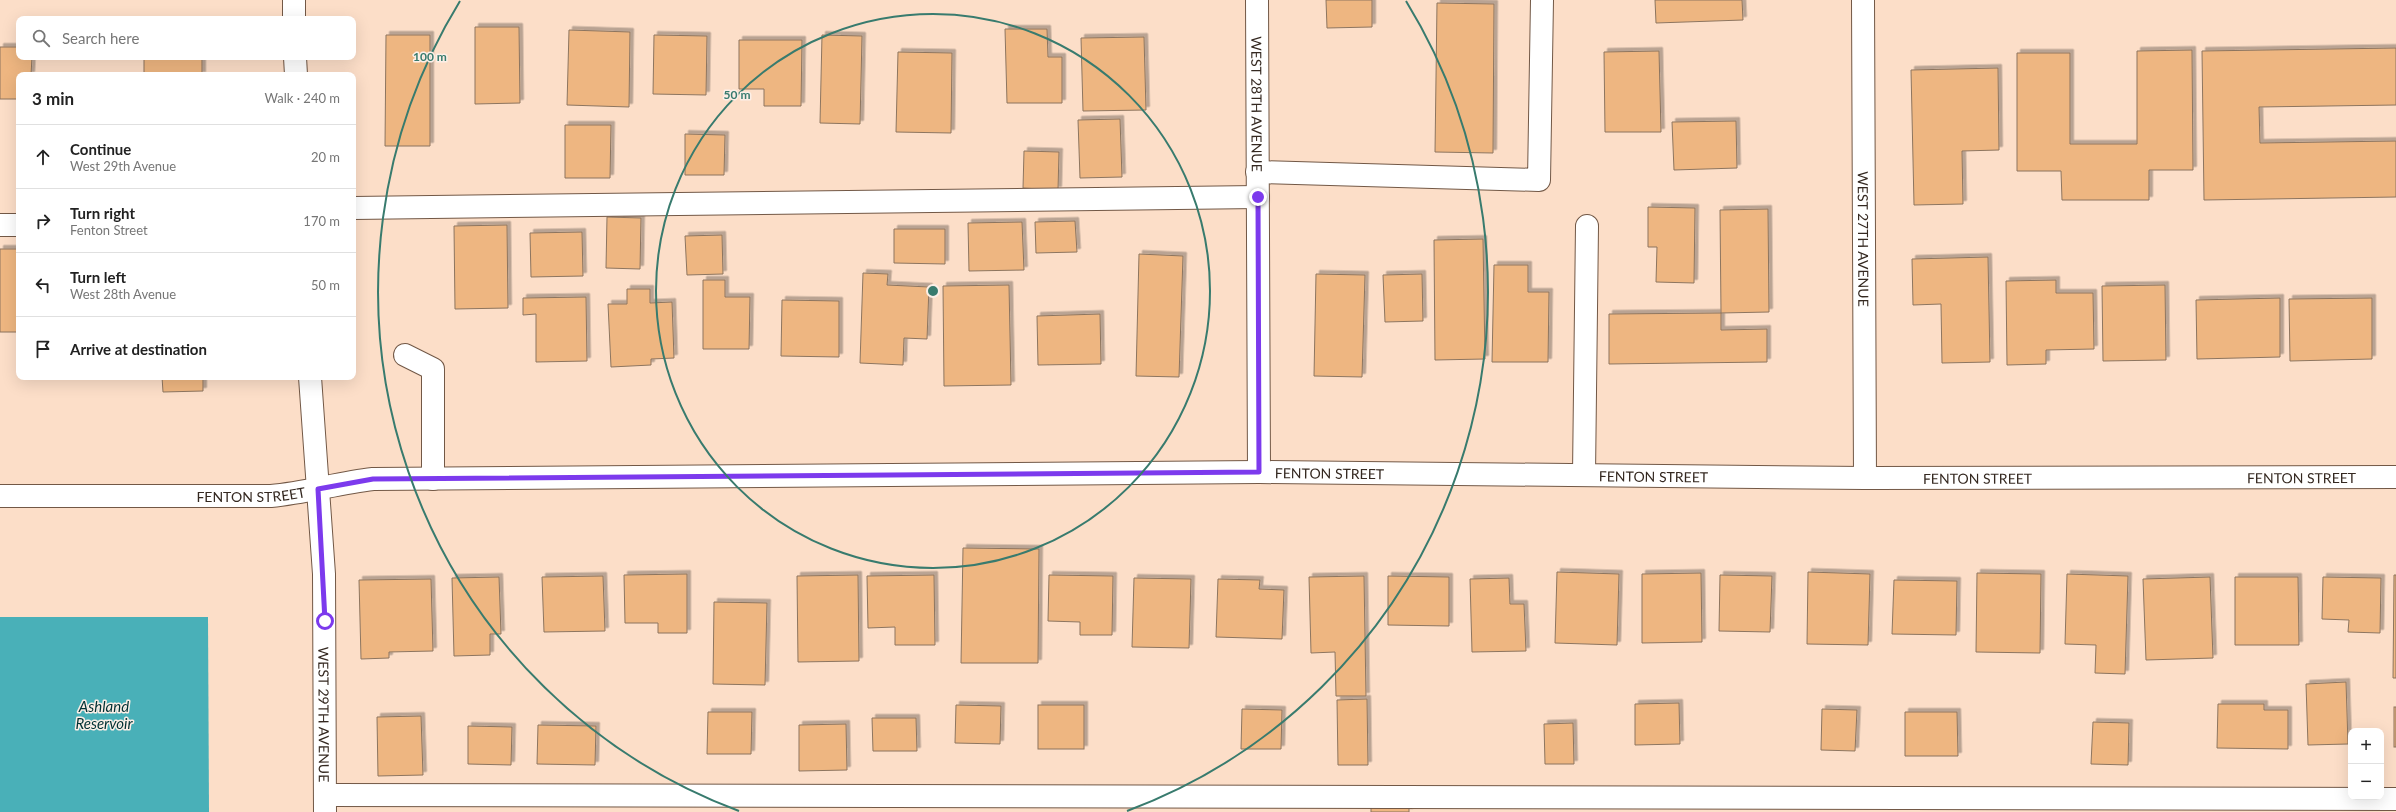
<!DOCTYPE html>
<html lang="en">
<head>
<meta charset="utf-8">
<style>
  :root { --surface:#fff; --page:#f2f2f2; --text:#222; --muted:#767676; --line:#e0e0e0 }
  body { margin:0; font-family:Lato,sans-serif; background:var(--page); color:var(--text) }
  .controls { position:absolute; right:12px; bottom:12px; display:grid; overflow:hidden; border-radius:8px; box-shadow:0 4px 16px #0002 }
  .controls button { width:36px; height:36px; display:grid; place-items:center; padding:0; border:0; border-bottom:1px solid var(--line); background:var(--surface); color:var(--text); font:20px sans-serif }
  .stop { position:absolute; width:12px; height:12px; margin:-9px; border:3px solid #7c3aed; border-radius:50%; background:#fff }
  .stop.end { background:#7c3aed; border-color:#fff; box-shadow:0 1px 4px #0008 }
  .list { margin:0; padding:0; list-style:none }
  h2 { display:flex; justify-content:space-between; align-items:center; height:52px; margin:0; padding:0 16px; font-size:17px }
  h2 small { font-size:13px; font-weight:400; color:var(--muted) }
  .list li { display:grid; grid-template-columns:26px 1fr auto; gap:12px; align-items:center; box-sizing:border-box; height:64px; padding:0 16px; border-top:1px solid var(--line) }
  .list b { display:block; font-size:15px; white-space:nowrap }
  .list p { margin:0; font-size:13px; white-space:nowrap; color:var(--muted) }
  .list em { font-size:13px; font-style:normal; color:var(--muted) }
  .icon { flex:none; width:22px; height:22px; fill:none; stroke:currentColor; stroke-width:2; stroke-linecap:round; stroke-linejoin:round }
  .map { position:relative; flex:none; width:2396px; height:812px; overflow:hidden }
  .search { position:absolute; background:var(--surface); box-shadow:0 4px 16px #0002; left:16px; top:16px; width:340px; height:44px; display:flex; align-items:center; gap:10px; box-sizing:border-box; padding:0 14px; border-radius:8px; color:var(--muted); font-size:15px }
  .panel { position:absolute; background:var(--surface); box-shadow:0 4px 16px #0002; left:16px; top:72px; width:340px; height:308px; border-radius:8px }
  .map>svg:first-child { display:block }
  .water { fill:#49b0b8 }
  .building { fill:#eeb681; stroke:#8d755f; filter:url(#shadow) }
  .lines { fill:none; stroke-linecap:round; stroke-linejoin:round }
  .minor-casing { stroke:#725846; stroke-width:24 }
  .minor { stroke:#fff; stroke-width:22 }
  .route { stroke:#7c3aed; stroke-width:5 }
  .ring { fill:none; stroke:#387b6e; stroke-width:2 }
  .labels { text-anchor:middle; dominant-baseline:central; stroke-width:3; stroke-linejoin:round; paint-order:stroke }
  .street-label { font-size:14px; fill:#342820; stroke:#fcefe7 }
  .water-label { font-size:15px; font-style:italic; fill:#003134; stroke:#fcefe7 }
  .centre { fill:#387b6e; stroke:#fcefe7; stroke-width:2 }
  .ring-label { font-size:12px; text-anchor:middle; font-weight:bold; fill:#387b6e; stroke:#fcefe7; stroke-width:3; stroke-linejoin:round; paint-order:stroke }
</style>
</head>
<body>
<div class="map">
<svg width="2396" height="812" viewBox="0 0 2396 812">
  <defs>
    <filter id="shadow"><feDropShadow dx="3.5" dy="-3.5" stdDeviation="0" flood-color="#0004"/></filter>
  </defs>
  <rect width="100%" height="100%" fill="#fcdec8"/>
  <path class="water" d="M0,617H208L209,812H0Z"/>
  <g class="building">
    <path d="M1326,0H1372V27L1327,28Z"/>
    <path d="M1655,0H1742L1743,20L1656,23Z"/>
    <path d="M1437,3L1494,4L1493,153L1435,152Z"/>
    <path d="M475,27H519L520,103L475,104Z"/>
    <path d="M1005,29H1047L1048,57H1062V103H1007Z"/>
    <path d="M569,30L630,32L629,107L567,105Z"/>
    <path d="M386,35H430V146H385Z"/>
    <path d="M654,35L707,36L706,95L653,94Z"/>
    <path d="M822,35L862,36L860,124L820,123Z"/>
    <path d="M1144,37L1146,110L1083,111L1081,38Z"/>
    <path d="M739,40H802L801,106H764V89H739Z"/>
    <path d="M0,47H19V57H32L31,75H19V99H0Z"/>
    <path d="M2396,48V105L2259,107L2260,143L2396,141V197L2204,200L2202,51Z"/>
    <path d="M2192,50L2193,170H2149V200H2062L2061,171H2017V53H2070V144H2137V51Z"/>
    <path d="M1659,51L1661,132H1605L1604,52Z"/>
    <path d="M898,52L952,53L951,133L896,132Z"/>
    <rect x="144" y="57" width="58" height="18"/>
    <path d="M1998,68L1999,150L1962,151L1963,204L1914,205L1911,70Z"/>
    <path d="M1120,119L1122,177L1080,178L1078,120Z"/>
    <path d="M1736,121L1737,168L1674,170L1672,122Z"/>
    <path d="M565,125H611L610,178H565Z"/>
    <path d="M685,134L725,135L724,175H685Z"/>
    <path d="M1024,151L1059,152L1058,190L1023,188Z"/>
    <path d="M1648,207L1695,208L1694,283L1656,282L1657,247H1648Z"/>
    <path d="M1768,209L1769,312L1721,313L1720,210Z"/>
    <path d="M607,217L641,218L640,269L606,268Z"/>
    <path d="M1075,221L1077,252L1036,253L1035,222Z"/>
    <path d="M1022,222L1024,270L969,271L968,223Z"/>
    <path d="M507,225L508,308L455,309L454,226Z"/>
    <path d="M894,229H945V264L894,263Z"/>
    <path d="M582,232L583,276L531,277L530,233Z"/>
    <path d="M722,235L723,274L687,275L685,236Z"/>
    <path d="M1483,239L1485,359L1435,360L1434,240Z"/>
    <path d="M0,249H18L19,332H0Z"/>
    <path d="M1139,254L1183,256L1179,377L1136,376Z"/>
    <path d="M1988,257L1990,362L1942,363L1941,304L1913,305L1912,259Z"/>
    <path d="M1494,265H1528V292H1549L1548,362H1492Z"/>
    <path d="M863,273L888,274L887,285L929,287L927,339L904,338L903,365L860,363Z"/>
    <path d="M1316,274L1365,275L1362,377L1314,376Z"/>
    <path d="M1422,274L1423,321L1385,322L1383,275Z"/>
    <path d="M703,280H725V297H750L749,349H703Z"/>
    <path d="M2056,280V293H2093L2094,349L2046,350V364L2007,365L2006,281Z"/>
    <path d="M1009,285L1011,385L944,386L943,286Z"/>
    <path d="M2165,285L2166,360L2103,361L2102,286Z"/>
    <path d="M627,289H650V303L672,302L674,358L651,359V365L611,367L608,304H627Z"/>
    <path d="M586,297L587,361L536,362V314L523,315V298Z"/>
    <path d="M2280,298V357L2197,359L2196,300Z"/>
    <path d="M2372,298V359L2290,361L2289,299Z"/>
    <path d="M782,300L839,301V357L781,356Z"/>
    <path d="M1721,313V330L1767,329V362L1609,364V314Z"/>
    <path d="M1100,314L1101,364L1038,365L1037,316Z"/>
    <path d="M162,377H203V391L163,392Z"/>
    <path d="M963,548L1039,549L1038,663H961Z"/>
    <path d="M1557,572L1619,574L1617,645L1555,643Z"/>
    <path d="M1808,572L1870,574L1868,645L1807,644Z"/>
    <path d="M1701,573L1702,642L1642,643V574Z"/>
    <path d="M1977,573L2041,574L2040,653L1976,652Z"/>
    <path d="M687,574V633H658V623H625L624,575Z"/>
    <path d="M2067,574L2128,576L2125,674L2095,673L2096,645L2065,644Z"/>
    <path d="M858,575L859,661L798,662L797,576Z"/>
    <path d="M934,575L935,645H895V627L868,628L867,576Z"/>
    <path d="M1049,575L1113,576L1112,635H1080V622L1048,621Z"/>
    <path d="M1720,575L1772,576L1770,632L1719,631Z"/>
    <path d="M2394,575H2396V678H2393Z"/>
    <path d="M603,576L605,631L544,632L542,577Z"/>
    <path d="M1364,576L1366,696H1336L1335,652L1311,653L1309,577Z"/>
    <path d="M1388,576L1449,577V626L1388,625Z"/>
    <path d="M499,577L501,634H490V655L454,656L452,578Z"/>
    <path d="M2210,577L2213,658L2146,660L2143,579Z"/>
    <path d="M2235,577H2298L2299,645H2235Z"/>
    <path d="M2323,577L2381,578L2380,633L2348,632L2349,620L2322,619Z"/>
    <path d="M1134,578L1191,579L1189,648L1132,647Z"/>
    <path d="M1509,578L1510,604H1524L1526,651L1472,652L1470,579Z"/>
    <path d="M431,579L433,651L389,652V658L361,659L359,580Z"/>
    <path d="M1218,579L1260,580L1259,589L1284,590L1282,639L1216,637Z"/>
    <path d="M1894,580L1957,581L1956,635L1892,634Z"/>
    <path d="M714,602L767,603L765,685L713,684Z"/>
    <path d="M2346,682L2348,744L2308,745L2306,684Z"/>
    <path d="M1367,699L1368,765H1338L1337,700Z"/>
    <path d="M1679,703L1680,744L1635,745V704Z"/>
    <path d="M2218,704H2264V710H2288V749L2217,748Z"/>
    <path d="M956,705L1001,706L1000,744L955,743Z"/>
    <rect x="1038" y="705" width="46" height="44"/>
    <rect x="2394" y="707" width="2" height="40"/>
    <path d="M1242,709L1282,710L1281,749H1241Z"/>
    <path d="M1822,709L1857,710L1855,751L1821,750Z"/>
    <path d="M708,712H752L751,754H707Z"/>
    <path d="M1905,712H1957L1958,756H1905Z"/>
    <path d="M421,716L423,775L378,776L377,717Z"/>
    <path d="M872,718H916L917,751H873Z"/>
    <path d="M2093,722L2129,723L2128,765L2091,764Z"/>
    <path d="M1573,723L1574,764H1545L1544,724Z"/>
    <path d="M846,724L847,770L799,771V725Z"/>
    <path d="M538,725L596,726L595,765L537,764Z"/>
    <path d="M468,726L512,727L511,765L468,764Z"/>
    <rect x="1371" y="806" width="38" height="6"/>
  </g>
  <g class="lines">
    <g class="minor-casing">
      <g id="minor">
        <path d="M294,0V19"/>
        <path id="s1" d="M1257,0L1259,472"/>
        <path id="s2" d="M1863,0L1865,478"/>
        <path d="M295,57L296,75"/>
        <path d="M1257,172L1539,180L1542,0"/>
        <path d="M353,208L1258,197"/>
        <path d="M0,225H19"/>
        <path d="M405,355L433,369V479"/>
        <path id="s3" d="M310,377L324,574L325,812"/>
        <path d="M1584,475L1587,226"/>
        <path id="s4" d="M0,496H271C305,493 338,483 373,479L1259,472L1865,478L2396,477"/>
        <path d="M325,795L2396,799"/>
      </g>
    </g>
    <use href="#minor" class="minor"/>
  </g>
  <g class="lines">
    <path class="route" d="M325,621L318,489L373,479L1259,472L1258,197"/>
  </g>
  <g class="ring">
    <circle cx="933" cy="291" r="277"/>
    <path d="M739 811A555 555 0 0 1 460 1M1406 1A555 555 0 0 1 1127 811"/>
  </g>
  <g class="labels">
    <g class="street-label">
      <text stroke="none"><textPath href="#s1" startOffset="104">WEST 28TH AVENUE</textPath></text>
      <text stroke="none"><textPath href="#s2" startOffset="239">WEST 27TH AVENUE</textPath></text>
      <text stroke="none"><textPath href="#s4" startOffset="1331">FENTON STREET</textPath></text>
      <text stroke="none"><textPath href="#s4" startOffset="1655">FENTON STREET</textPath></text>
      <text stroke="none"><textPath href="#s4" startOffset="2303">FENTON STREET</textPath></text>
      <text stroke="none"><textPath href="#s4" startOffset="1979">FENTON STREET</textPath></text>
      <text stroke="none"><textPath href="#s4" startOffset="251">FENTON STREET</textPath></text>
      <text stroke="none"><textPath href="#s3" startOffset="338">WEST 29TH AVENUE</textPath></text>
    </g>
    <g class="water-label">
      <text x="104" y="706">Ashland<tspan x="104" dy="17">Reservoir</tspan></text>
    </g>
  </g>
  <circle cx="933" cy="291" r="6" class="centre"/>
  <g class="ring-label">
    <text x="430" y="61">100 m</text>
    <text x="737" y="99">50 m</text>
  </g>
</svg>
<div class="controls">
<button>+</button>
<button>−</button>
</div>
<div class="stop" style="left:325px;top:621px"></div>
<div class="stop end" style="left:1258px;top:197px"></div>
<div class="search"><svg class="icon" aria-label="search" viewBox="0 0 24 24"><circle cx="10" cy="10" r="6"/><path d="M15 15l6 6"/></svg>Search here</div>
<section class="panel">
<h2>3 min<small>Walk · 240 m</small></h2>
<ul class="list">
<li><svg class="icon" aria-label="ahead" viewBox="0 0 24 24"><path d="M12 20V5M6 11l6-6 6 6"/></svg><div><b>Continue</b><p>West 29th Avenue</p></div><em>20 m</em></li>
<li><svg class="icon" aria-label="right" viewBox="0 0 24 24"><path d="M7 20v-9h11M14 6l5 5-5 5"/></svg><div><b>Turn right</b><p>Fenton Street</p></div><em>170 m</em></li>
<li><svg class="icon" aria-label="left" viewBox="0 0 24 24"><path d="M17 20v-9H6M10 6l-5 5 5 5"/></svg><div><b>Turn left</b><p>West 28th Avenue</p></div><em>50 m</em></li>
<li><svg class="icon" aria-label="arrive" viewBox="0 0 24 24"><path d="M6 21V4h12l-3 4 3 4H6"/></svg><div><b>Arrive at destination</b></div></li>
</ul>
</section>
</div>
</body>
</html>
